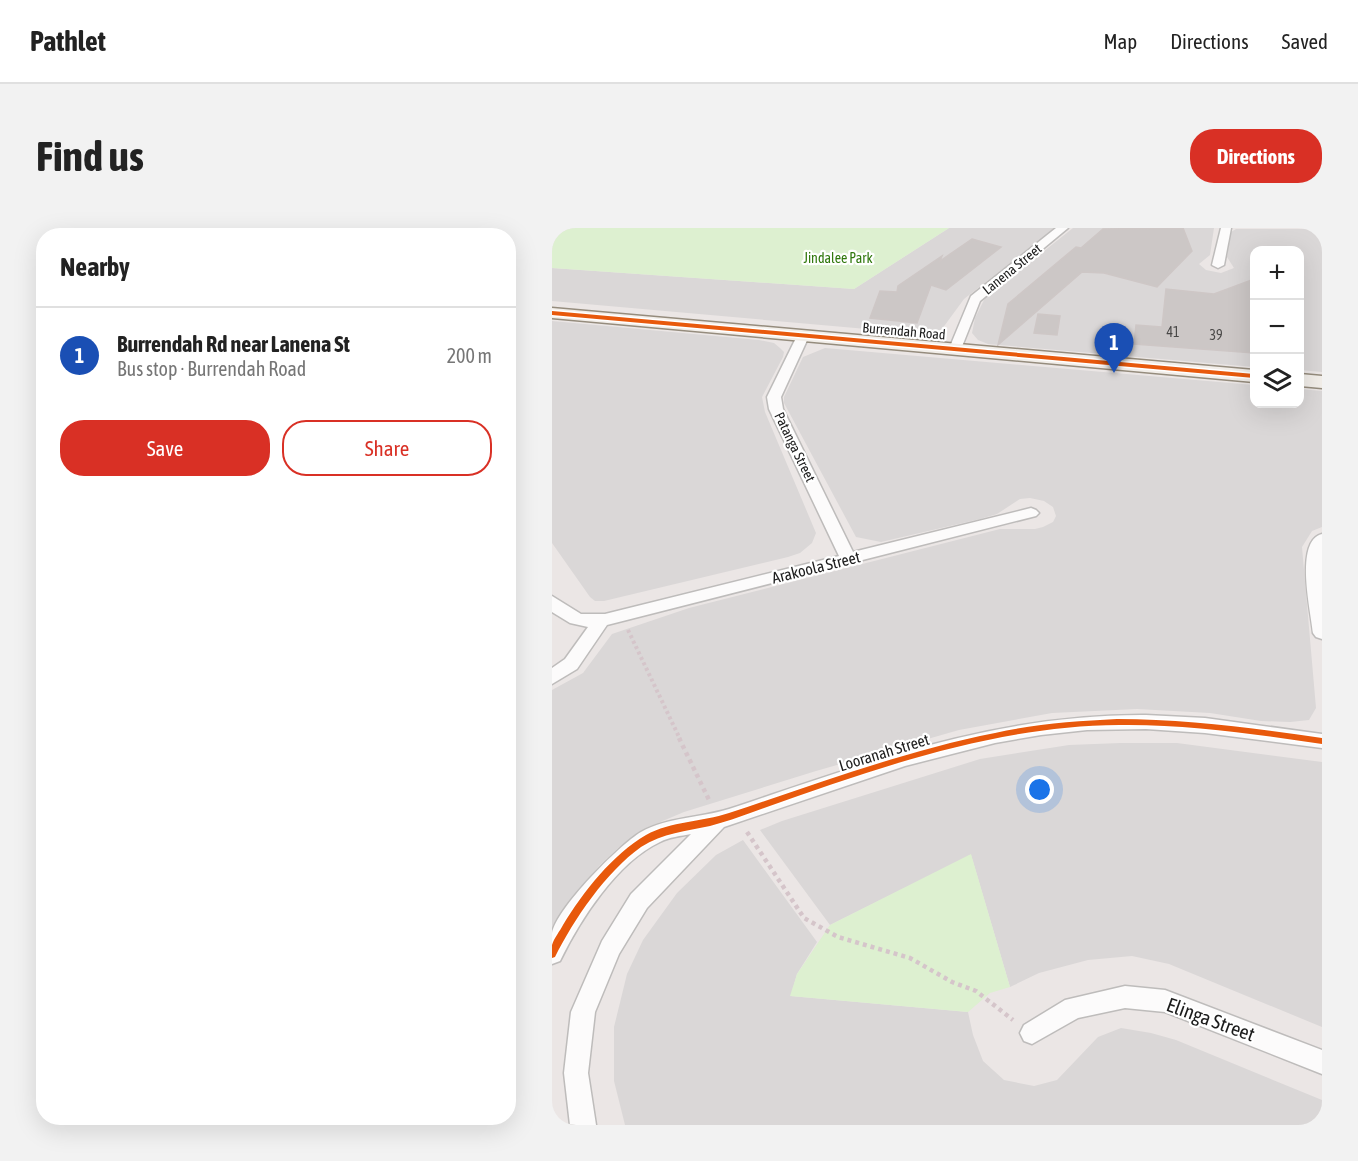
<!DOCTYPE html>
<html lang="en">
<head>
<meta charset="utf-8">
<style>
  :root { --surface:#fff; --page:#f2f2f2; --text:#222; --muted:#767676; --line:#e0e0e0; --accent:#d93025 }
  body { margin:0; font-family:"Asap Condensed",sans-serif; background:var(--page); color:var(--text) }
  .controls { position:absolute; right:18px; top:18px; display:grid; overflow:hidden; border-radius:12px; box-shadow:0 6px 24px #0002 }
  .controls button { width:54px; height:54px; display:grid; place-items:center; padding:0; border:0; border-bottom:2px solid var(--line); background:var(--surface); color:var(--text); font:30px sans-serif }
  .you { position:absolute; left:488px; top:562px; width:21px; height:21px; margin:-15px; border:4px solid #fff; border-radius:50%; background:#1a73e8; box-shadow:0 0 0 9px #1a73e833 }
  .badge { display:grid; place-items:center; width:39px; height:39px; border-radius:50%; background:var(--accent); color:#fff; font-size:20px; font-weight:700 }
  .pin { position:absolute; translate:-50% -50px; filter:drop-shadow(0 2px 3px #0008) }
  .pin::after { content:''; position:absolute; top:32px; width:21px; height:18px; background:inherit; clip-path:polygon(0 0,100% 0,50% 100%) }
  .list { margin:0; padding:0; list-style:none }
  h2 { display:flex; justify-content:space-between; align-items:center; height:78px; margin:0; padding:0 24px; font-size:26px }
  h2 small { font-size:20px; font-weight:400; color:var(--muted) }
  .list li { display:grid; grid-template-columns:39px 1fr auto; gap:18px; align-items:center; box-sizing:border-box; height:96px; padding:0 24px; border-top:2px solid var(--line) }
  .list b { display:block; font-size:22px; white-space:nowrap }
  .list p { margin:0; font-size:20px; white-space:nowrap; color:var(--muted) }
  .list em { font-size:20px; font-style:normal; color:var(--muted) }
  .actions { display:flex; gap:12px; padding:18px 24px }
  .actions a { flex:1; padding:14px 0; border:2px solid var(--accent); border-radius:24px; text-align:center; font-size:21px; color:var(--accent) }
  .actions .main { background:var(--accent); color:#fff }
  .icon { flex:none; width:33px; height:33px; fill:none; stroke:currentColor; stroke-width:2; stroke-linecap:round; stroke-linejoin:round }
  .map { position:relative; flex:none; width:770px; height:897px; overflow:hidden; border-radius:24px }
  header { display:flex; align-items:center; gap:36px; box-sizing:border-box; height:84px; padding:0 30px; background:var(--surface); border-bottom:2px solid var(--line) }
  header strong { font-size:28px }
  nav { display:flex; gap:33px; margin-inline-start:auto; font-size:21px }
  .intro { display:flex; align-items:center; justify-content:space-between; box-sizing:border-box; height:144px; padding:0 36px }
  h1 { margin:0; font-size:42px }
  .button { padding:15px 27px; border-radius:24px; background:var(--accent); color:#fff; font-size:21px; font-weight:700 }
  main { display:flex; gap:36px; padding:0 36px }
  aside { flex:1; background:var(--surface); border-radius:24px; box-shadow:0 6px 24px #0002 }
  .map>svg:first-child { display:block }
  .residential { fill:#dad7d7 }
  .park { fill:#ddf0d0 }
  .building { fill:#ccc7c6; stroke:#cec7c6; stroke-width:1.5 }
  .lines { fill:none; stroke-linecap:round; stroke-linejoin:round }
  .street-casing { stroke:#bebcbb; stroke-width:3 }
  .secondary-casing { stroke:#958c7d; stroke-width:3 }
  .path-far1 { stroke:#d5c5ca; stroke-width:4; stroke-dasharray:3 3; stroke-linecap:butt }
  .path { stroke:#d5c5ca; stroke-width:4.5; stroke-dasharray:4 4; stroke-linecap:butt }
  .street { fill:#fcfbfb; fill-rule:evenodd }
  .secondary { fill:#f2eee9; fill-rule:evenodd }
  .cycleway-casing { stroke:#fff; stroke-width:3 }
  .cycleway { fill:#e8590c; fill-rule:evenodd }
  .labels { text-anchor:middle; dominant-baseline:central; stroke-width:4.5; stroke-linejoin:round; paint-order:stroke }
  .far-park-label { font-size:14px; fill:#30780d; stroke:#fff }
  .far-street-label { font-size:14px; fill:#1c1c1c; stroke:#fff }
  .number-label { font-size:14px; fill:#484746 }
  .street-label { font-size:16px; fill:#1c1c1c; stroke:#fff }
  .near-street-label { font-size:20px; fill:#1c1c1c; stroke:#fff }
</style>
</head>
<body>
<header>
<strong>Pathlet</strong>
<nav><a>Map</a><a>Directions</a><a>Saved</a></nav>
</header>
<div class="intro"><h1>Find us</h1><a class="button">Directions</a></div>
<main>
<aside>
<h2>Nearby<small></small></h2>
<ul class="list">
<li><span class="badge" style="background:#1a4fb4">1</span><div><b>Burrendah Rd near Lanena St</b><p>Bus stop · Burrendah Road</p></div><em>200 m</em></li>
</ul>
<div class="actions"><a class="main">Save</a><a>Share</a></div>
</aside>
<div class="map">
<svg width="770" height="897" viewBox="0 0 770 897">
  <rect width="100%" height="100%" fill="#ebe6e5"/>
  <g class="residential">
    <path d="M397,0H503L412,71L390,101L384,104L371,106L0,73V40L302,61Z"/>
    <path d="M521,0H662L658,27L647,36L654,42L669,45L682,40L675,29L679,4L684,1H770V144L748,142V22H702V139L436,116L426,112L420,105L423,90L433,70Z"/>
    <path d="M0,93L207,112L222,115L228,120L232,124L231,129L210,169L213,184L264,305L260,315L248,325L236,329L52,373H43L38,369L0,315Z"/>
    <path d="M273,120L702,157V176H748V161L770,163V299L760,303L750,319L764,480L757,492L738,494L709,493L658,485L585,481L500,485L407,502L264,543L132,584L94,600L66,620L48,637L15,676L0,700V462L31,445L60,406L137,380L448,301H483L491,299L501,294L504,288L501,279L492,273L478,270L468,271L445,286L428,291L329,314L304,309L232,175V169L251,129Z"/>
    <path d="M568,515H625L770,534V799L617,736L580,728L536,732L487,745L458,759L419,627L278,697L208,602L230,593L428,531L517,517Z"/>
    <path d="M191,612L265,714L245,746L239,768L416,784L421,807L431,833L452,852L482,858L505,852L546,809L569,800L599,805L624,812L770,872V897H73L62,853V799L75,746L91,712L125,665L164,627Z"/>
  </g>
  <g class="park">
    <path d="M0,0H397L302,61L0,40Z"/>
    <path d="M419,626L458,759L438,765L416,784L238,768L245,746L278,697Z"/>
  </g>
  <g class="building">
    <path d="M631,0L640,23L605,59L552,45L530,44L446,117L456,76L524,19L529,20L551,1Z"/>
    <path d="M420,11L449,19L394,62L379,57L365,95L318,90L328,63L345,64L346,58L390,28L388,33Z"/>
    <path d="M702,51V125L582,116L584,97L610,99L614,61L662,66Z"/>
    <path d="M486,86L508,88L505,107L482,105Z"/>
  </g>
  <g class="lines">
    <g class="street-casing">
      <g id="street">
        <path d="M504,0H516L428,73L409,121L407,124H399L397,121L419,68Z"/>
        <path d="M669,0H679L672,37L666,40L660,37Z"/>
        <path d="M251,104L257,108L229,169L231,181L301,324L479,280L484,282L487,285L484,288L55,397L25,441L0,456V440L13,431L36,399L18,395L0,384V368L29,386H53L287,328L217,181L215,169L245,108Z"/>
        <path d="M770,306V411L764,409L761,405C759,383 742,313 770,306Z"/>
        <path d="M594,487L653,490L770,506V520L653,505L594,501L535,502L489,507L443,515L353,538L172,599L95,680L67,726L43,784L36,845L44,897H18L12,845L19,784L50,713L79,666L139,606C129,608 117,609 108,614C65,634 28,692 8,733L0,736C0,726 0,714 0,705C5,680 67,617 89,604C116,589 148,590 177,581C318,534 443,486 594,487Z"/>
        <path d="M573,758L613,762L770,822V846L613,784L573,780L526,790L480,816L472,813L468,805L472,797L513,772Z"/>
      </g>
    </g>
    <g class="secondary-casing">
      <g id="secondary">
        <path d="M0,80L702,142V154L0,90Z"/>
        <path d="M748,146L770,148V160L748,158Z"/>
      </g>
    </g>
    <path class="path-far1" d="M76,402L128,511"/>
    <g class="path">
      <path d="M127,510L158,574"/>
      <path d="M195,604L252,690L286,709L358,730L400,754L424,763L461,792"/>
    </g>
    <use href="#street" class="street"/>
    <use href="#secondary" class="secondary"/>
    <g class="cycleway-casing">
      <g id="cycleway">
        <path d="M0,83L702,146V150L0,87Z"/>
        <path d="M565,491C634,491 702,500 770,510V516C703,506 635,496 567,497C440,498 319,542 201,584C187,589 173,594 158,598C134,603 111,605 89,619C54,644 22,691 3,729L0,730C0,726 0,721 0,717C2,710 8,703 11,697C31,664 61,626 94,607C119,593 150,594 177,585C265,556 352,523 443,505C483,496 524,493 565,491Z"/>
      </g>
    </g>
    <use href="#cycleway" class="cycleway"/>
  </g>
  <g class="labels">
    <g class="far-park-label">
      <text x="286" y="30">Jindalee Park</text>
    </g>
    <g class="far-street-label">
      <text transform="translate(460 41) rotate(-39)">Lanena Street</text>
      <text transform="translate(352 103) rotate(5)">Burrendah Road</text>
      <text transform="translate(243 219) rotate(64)">Patanga Street</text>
    </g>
    <g class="number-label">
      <text x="621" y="104">41</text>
      <text x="664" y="107">39</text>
    </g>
    <g class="street-label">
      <text transform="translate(264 339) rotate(-14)">Arakoola Street</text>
      <text transform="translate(332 524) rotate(-17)">Looranah Street</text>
    </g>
    <g class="near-street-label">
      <text transform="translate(659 791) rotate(20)">Elinga Street</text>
    </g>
  </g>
</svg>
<div class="controls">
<button>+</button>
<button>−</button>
<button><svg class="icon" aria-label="layers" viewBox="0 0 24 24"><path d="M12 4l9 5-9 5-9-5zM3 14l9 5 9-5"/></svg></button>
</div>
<div class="you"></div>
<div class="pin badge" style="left:562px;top:145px;background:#1a4fb4">1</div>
</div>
</main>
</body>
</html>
